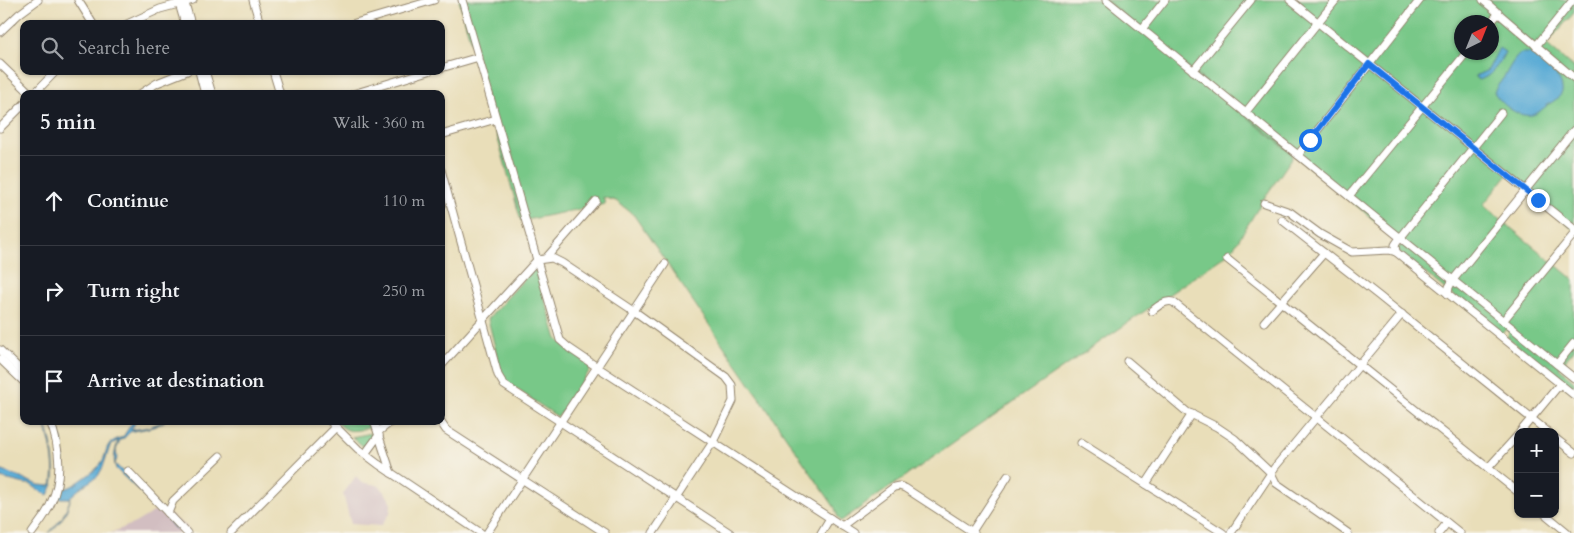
<!DOCTYPE html>
<html lang="en">
<head>
<meta charset="utf-8">
<style>
  :root { --surface:#171b24; --page:#20242c; --text:#f1f3f6; --muted:#9ea1a6; --line:#363941 }
  body { margin:0; font-family:Cardo,serif; background:var(--page); color:var(--text) }
  .controls { position:absolute; right:15px; bottom:15px; display:grid; overflow:hidden; border-radius:10px; box-shadow:0 1px 4px #0004 }
  .controls button { width:45px; height:45px; display:grid; place-items:center; padding:0; border:0; border-bottom:1px solid var(--line); background:var(--surface); color:var(--text); font:25px sans-serif }
  .compass { position:absolute; left:1454px; top:15px; width:45px; height:45px; border-radius:50%; background:var(--surface); box-shadow:0 1px 4px #0004; rotate:43deg }
  .stop { position:absolute; width:15px; height:15px; margin:-11px; border:4px solid #1a73e8; border-radius:50%; background:#fff }
  .stop.end { background:#1a73e8; border-color:#fff; box-shadow:0 1px 5px #0008 }
  .list { margin:0; padding:0; list-style:none }
  h2 { display:flex; justify-content:space-between; align-items:center; height:65px; margin:0; padding:0 20px; font-size:21px }
  h2 small { font-size:16px; font-weight:400; color:var(--muted) }
  .list li { display:grid; grid-template-columns:32px 1fr auto; gap:15px; align-items:center; box-sizing:border-box; height:90px; padding:0 20px; border-top:1px solid var(--line) }
  .list b { display:block; font-size:19px; white-space:nowrap }
  .list em { font-size:16px; font-style:normal; color:var(--muted) }
  .icon { flex:none; width:28px; height:28px; fill:none; stroke:currentColor; stroke-width:2; stroke-linecap:round; stroke-linejoin:round }
  .map { position:relative; flex:none; width:1574px; height:533px; overflow:hidden }
  .search { position:absolute; background:var(--surface); box-shadow:0 1px 4px #0004; left:20px; top:20px; width:425px; height:55px; display:flex; align-items:center; gap:12px; box-sizing:border-box; padding:0 18px; border-radius:10px; color:var(--muted); font-size:19px }
  .panel { position:absolute; background:var(--surface); box-shadow:0 1px 4px #0004; left:20px; top:90px; width:425px; height:335px; border-radius:10px }
  .map>svg:first-child { display:block }
  .industrial { fill:#d2bec1 }
  .green { fill:#78c888; stroke:#5a7953; fill-rule:evenodd }
  .water { fill:#5aabd5; stroke:#4a6a7a }
  .lines { fill:none; stroke-linecap:round; stroke-linejoin:round }
  .street-casing { stroke:#92846c; stroke-width:9 }
  .street { stroke:#fff; stroke-width:7 }
  .route { stroke:#1a73e8; stroke-width:6 }
</style>
</head>
<body>
<div class="map">
<svg width="1574" height="533" viewBox="0 0 1574 533">
  <rect width="100%" height="100%" fill="#f7f3e8"/>
  <filter id="ink" filterUnits="userSpaceOnUse"><feTurbulence type="fractalNoise" baseFrequency=".02" numOctaves="2"/><feDisplacementMap in="SourceGraphic" scale="10" xChannelSelector="R" yChannelSelector="G"/><feConvolveMatrix kernelMatrix="1 2 1 2 8 2 1 2 1" color-interpolation-filters="sRGB"/></filter>
  <filter id="wash" filterUnits="userSpaceOnUse"><feTurbulence type="fractalNoise" baseFrequency=".0096" numOctaves="4" result="noise"/><feDisplacementMap in="SourceGraphic" scale="20" xChannelSelector="R" yChannelSelector="G"/><feGaussianBlur stdDeviation="1.12" result="paint"/><feColorMatrix in="noise" values="0 0 0 0 0 0 0 0 0 0 0 0 0 0 0 0 0 1.4 0 .05"/><feComposite in="paint" operator="in"/></filter>
  <g filter="url(#wash)">
    <rect width="100%" height="100%" fill="#e9deb9"/>
    <g class="industrial">
      <path d="M441,188L444,195L449,225L441,232Z"/>
      <path d="M356,476L361,482L377,485L381,487L390,500L391,504L390,513L381,526L351,524L343,494Z"/>
      <path d="M160,508L186,526L189,533H110L135,523Z"/>
    </g>
    <g class="green">
      <path d="M459,0H1105L1291,153L1292,158L1265,197L1234,247L1226,255L841,521L838,518L835,508L633,214L616,201L603,197L605,204L521,221Z"/>
      <path d="M1106,0H1574V13L1546,44L1574,68V230L1508,174L1483,205L1574,280V350L1559,368L1574,381V393L1507,337L1510,332L1506,329L1501,334L1396,250L1402,243ZM1462,22H1492V52H1462Z"/>
      <path d="M535,267L557,339L592,367L558,417L512,386L502,376L488,319Z"/>
      <path d="M337,421H371L372,425L370,428C356,430 347,435 337,421Z"/>
      <path d="M372,433L374,435L366,447H364L352,437Z"/>
    </g>
    <g class="water">
      <path d="M1499,48L1505,52C1500,63 1491,78 1478,80L1475,76L1488,70Z"/>
      <path d="M1521,53C1528,53 1533,53 1539,57C1547,62 1564,81 1562,92C1560,98 1553,101 1548,105C1543,108 1538,114 1532,115C1518,118 1501,104 1494,92C1497,85 1502,81 1506,74C1510,66 1514,59 1521,53Z"/>
      <path d="M44,421C51,433 57,470 53,484C52,487 50,491 48,495L40,491L30,484H25L0,478V471H3L39,485L50,486C59,475 49,435 44,421Z"/>
      <path d="M55,421C67,444 63,464 62,489C65,488 68,488 70,487C75,485 96,470 99,466C111,451 100,444 123,437L133,421H136L131,430L149,427L165,421C155,428 144,429 133,431C127,432 126,439 120,440L116,450L117,458L115,464L162,510L176,529H175L162,513L116,469C112,458 116,450 118,440L110,446L103,467L98,476L83,486L70,497C69,511 59,525 49,533L62,518L70,501L69,498H58C66,470 63,450 55,421Z"/>
    </g>
  </g>
  <g filter="url(#ink)">
    <g class="lines">
      <g class="street-casing">
        <g id="street">
          <path d="M78,0L93,24"/>
          <path d="M178,0L185,24"/>
          <path d="M184,0L191,24"/>
          <path d="M253,0L260,24"/>
          <path d="M462,0L560,340L569,348L597,367L853,533"/>
          <path d="M1106,0L1574,378"/>
          <path d="M1290,0L1574,229"/>
          <path d="M1483,0L1574,78"/>
          <path d="M1491,22L1499,13"/>
          <path d="M127,24L160,9L193,0"/>
          <path d="M352,24L434,0"/>
          <path d="M1142,29L1165,0"/>
          <path d="M0,32L19,14L38,0"/>
          <path d="M1536,46L1573,0"/>
          <path d="M0,64L31,94"/>
          <path d="M441,68L479,57"/>
          <path d="M199,71L205,94"/>
          <path d="M205,71L212,94"/>
          <path d="M273,71L280,94"/>
          <path d="M1193,71L1251,0"/>
          <path d="M34,94L56,71"/>
          <path d="M140,94L157,83L187,71"/>
          <path d="M353,94L429,71"/>
          <path d="M1245,113L1336,0"/>
          <path d="M0,128L24,104"/>
          <path d="M441,135L496,119"/>
          <path d="M1298,155L1420,0"/>
          <path d="M441,170L498,375L504,385L730,533"/>
          <path d="M1349,196L1467,52"/>
          <path d="M1264,203L1290,212L1320,234L1352,252L1389,250L1396,252L1574,395"/>
          <path d="M1282,220L1379,296L1548,432"/>
          <path d="M1396,252L1395,245L1397,242L1501,113"/>
          <path d="M546,258L596,201"/>
          <path d="M1227,259L1518,492"/>
          <path d="M1448,294L1449,287L1453,280L1574,130"/>
          <path d="M1152,311C1158,306 1165,300 1173,302L1460,533"/>
          <path d="M1503,321L1574,234"/>
          <path d="M1264,322L1324,253"/>
          <path d="M0,350L24,373"/>
          <path d="M0,359L24,382"/>
          <path d="M1127,361L1187,412L1217,427L1235,439L1271,473L1276,483L1348,533"/>
          <path d="M1557,364L1574,343"/>
          <path d="M441,366L537,260L552,258L562,263L634,311L726,377L732,385L733,401L713,442L653,533"/>
          <path d="M330,421L358,449L378,464L481,533"/>
          <path d="M374,421L391,473"/>
          <path d="M440,421L446,430L605,533"/>
          <path d="M378,432L392,421"/>
          <path d="M1520,432L1560,384"/>
          <path d="M1555,438L1574,453"/>
          <path d="M1081,443L1223,533"/>
          <path d="M365,454L379,435"/>
          <path d="M1488,468L1518,435"/>
          <path d="M128,471L187,533"/>
          <path d="M1146,484L1192,414"/>
          <path d="M168,513L173,501L220,456"/>
          <path d="M1545,514L1568,533"/>
          <path d="M842,526L894,487L899,486L905,488L974,533"/>
          <path d="M32,533C39,523 47,514 51,503C63,478 60,447 50,421"/>
          <path d="M231,533L335,428"/>
          <path d="M487,533L665,264"/>
          <path d="M821,533L830,518"/>
          <path d="M971,533L1008,476"/>
          <path d="M1231,533L1275,467L1402,314"/>
          <path d="M1439,533L1447,523"/>
        </g>
      </g>
      <use href="#street" class="street"/>
    </g>
  </g>
  <g class="lines" filter="url(#ink)">
    <path class="route" d="M1310,140L1369,64L1538,200"/>
  </g>
</svg>
<div class="controls">
<button>+</button>
<button>−</button>
</div>
<svg class="compass" viewBox="-18 -18 36 36"><path d="M0-13l5 13h-10z" fill="#e53935"/><path d="M0 13l5-13h-10z" fill="#9ea1a6"/></svg>
<div class="stop" style="left:1310px;top:140px"></div>
<div class="stop end" style="left:1538px;top:200px"></div>
<div class="search"><svg class="icon" aria-label="search" viewBox="0 0 24 24"><circle cx="10" cy="10" r="6"/><path d="M15 15l6 6"/></svg>Search here</div>
<section class="panel">
<h2>5 min<small>Walk · 360 m</small></h2>
<ul class="list">
<li><svg class="icon" aria-label="ahead" viewBox="0 0 24 24"><path d="M12 20V5M6 11l6-6 6 6"/></svg><div><b>Continue</b></div><em>110 m</em></li>
<li><svg class="icon" aria-label="right" viewBox="0 0 24 24"><path d="M7 20v-9h11M14 6l5 5-5 5"/></svg><div><b>Turn right</b></div><em>250 m</em></li>
<li><svg class="icon" aria-label="arrive" viewBox="0 0 24 24"><path d="M6 21V4h12l-3 4 3 4H6"/></svg><div><b>Arrive at destination</b></div></li>
</ul>
</section>
</div>
</body>
</html>
